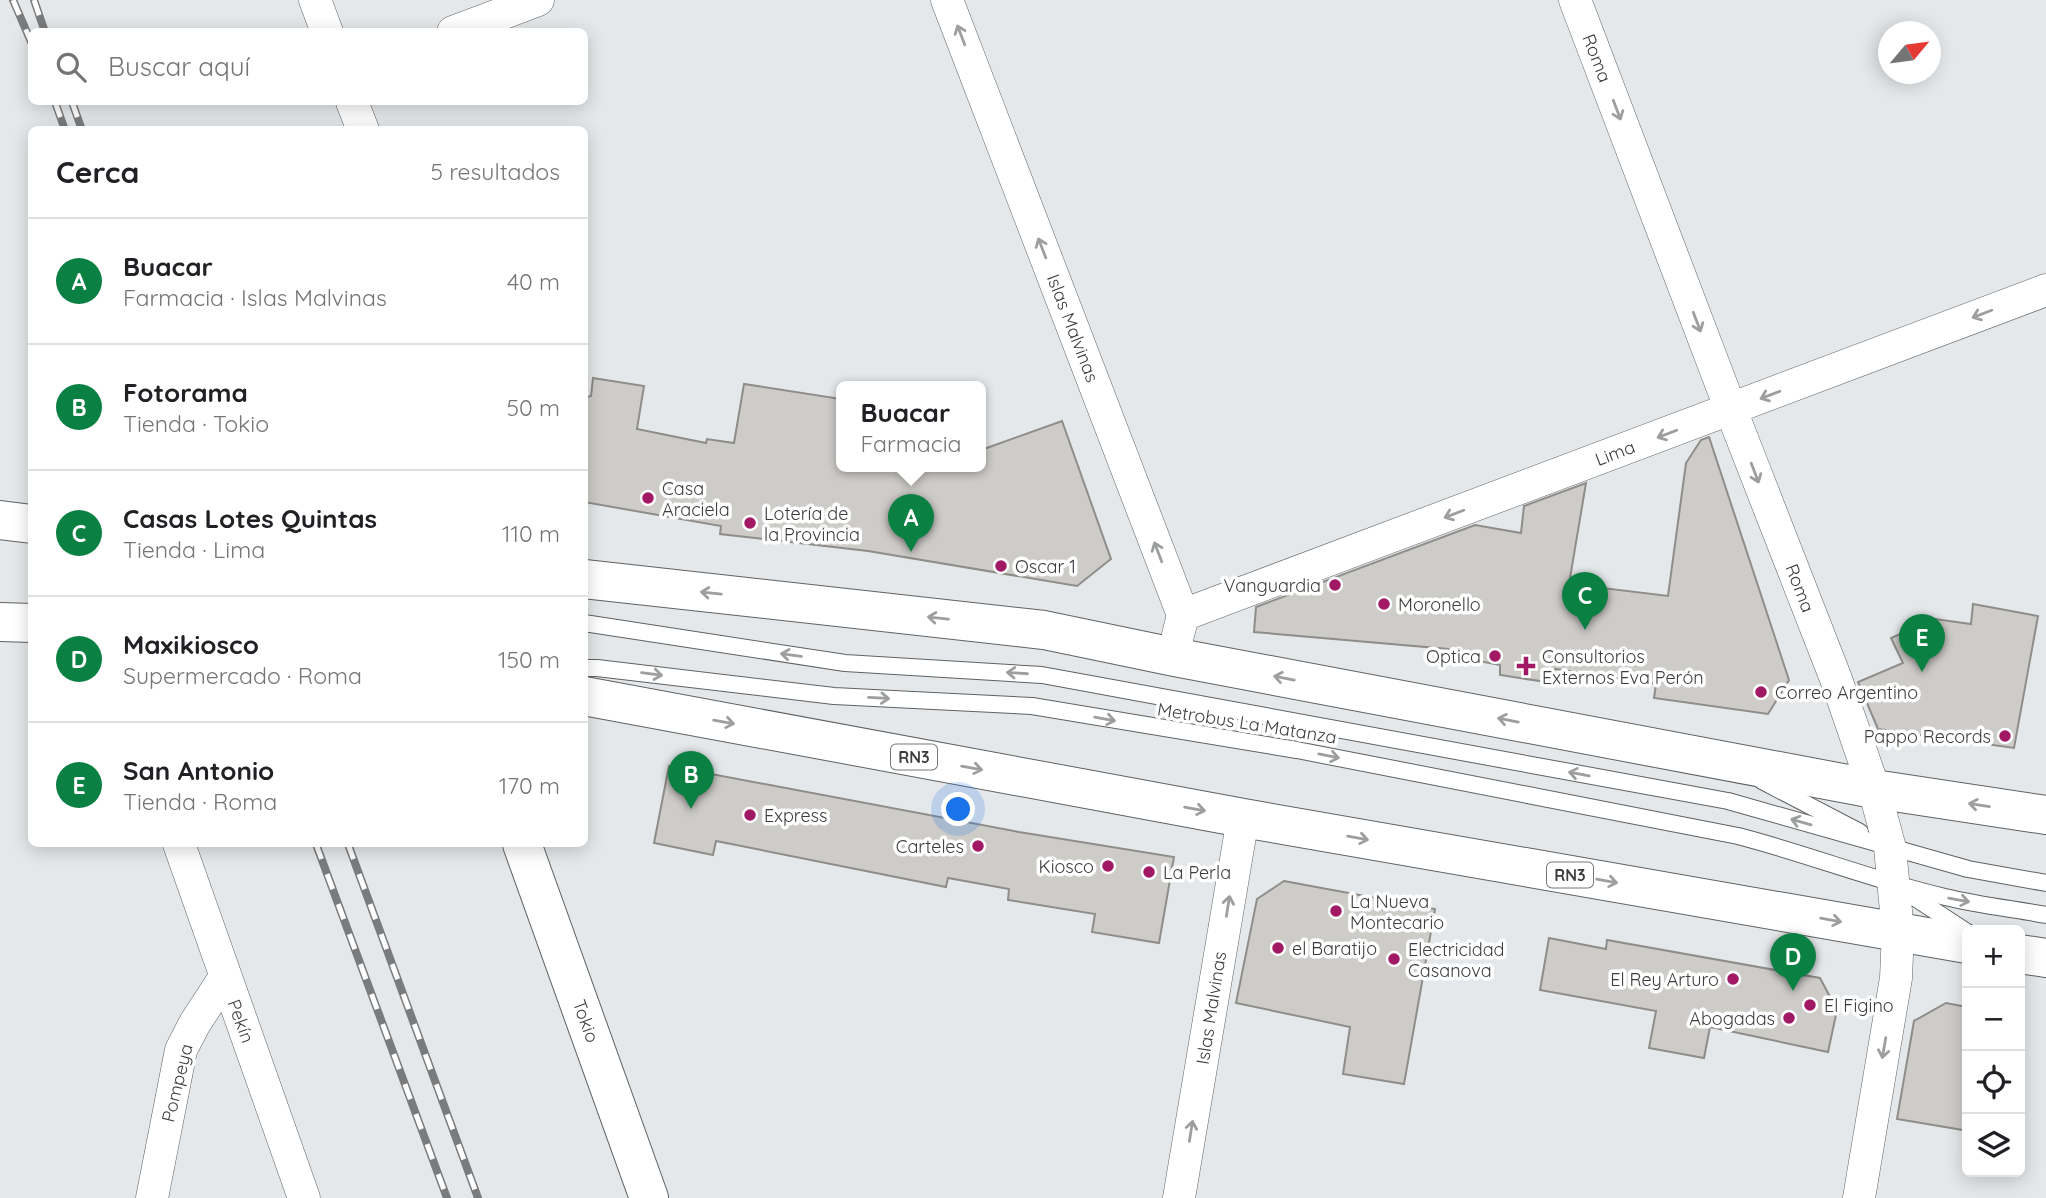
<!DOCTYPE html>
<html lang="es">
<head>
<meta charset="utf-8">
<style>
  :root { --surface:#fff; --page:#f6f6f6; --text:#202124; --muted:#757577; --line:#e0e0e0; --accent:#0b8043 }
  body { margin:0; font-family:Quicksand,sans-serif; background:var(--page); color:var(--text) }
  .controls { position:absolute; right:21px; bottom:21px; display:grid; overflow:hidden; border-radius:10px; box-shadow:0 4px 18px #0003 }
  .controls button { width:63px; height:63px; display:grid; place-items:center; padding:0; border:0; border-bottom:2px solid var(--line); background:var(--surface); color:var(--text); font:35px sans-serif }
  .compass { position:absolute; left:1878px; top:21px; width:63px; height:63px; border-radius:50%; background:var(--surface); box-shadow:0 4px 18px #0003; rotate:61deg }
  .you { position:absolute; left:959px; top:810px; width:24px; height:24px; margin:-18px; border:5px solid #fff; border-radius:50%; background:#1a73e8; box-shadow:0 0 0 10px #1a73e833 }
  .badge { display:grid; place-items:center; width:46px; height:46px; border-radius:50%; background:var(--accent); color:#fff; font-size:23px; font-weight:700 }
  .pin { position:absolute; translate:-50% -58px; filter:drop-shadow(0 2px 4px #0008) }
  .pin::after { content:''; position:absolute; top:37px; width:24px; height:21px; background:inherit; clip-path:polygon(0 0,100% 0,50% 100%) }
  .popup { position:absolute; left:836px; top:381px; width:150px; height:91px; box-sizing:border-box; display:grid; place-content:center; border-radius:10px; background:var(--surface); filter:drop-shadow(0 2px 5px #0005); font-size:23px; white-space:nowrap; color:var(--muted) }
  .popup b { font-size:26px; color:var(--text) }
  .popup::after { content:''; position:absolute; left:50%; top:100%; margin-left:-14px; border:14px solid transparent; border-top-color:var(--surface) }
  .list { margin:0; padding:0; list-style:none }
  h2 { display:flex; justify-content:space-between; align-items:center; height:91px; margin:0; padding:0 28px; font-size:30px }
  h2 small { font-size:23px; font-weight:400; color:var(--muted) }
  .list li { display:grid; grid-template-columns:46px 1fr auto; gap:21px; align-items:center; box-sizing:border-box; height:126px; padding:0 28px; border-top:2px solid var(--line) }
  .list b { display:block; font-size:26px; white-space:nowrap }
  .list p { margin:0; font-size:23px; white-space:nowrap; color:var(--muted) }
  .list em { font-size:23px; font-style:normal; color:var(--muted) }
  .icon { flex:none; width:38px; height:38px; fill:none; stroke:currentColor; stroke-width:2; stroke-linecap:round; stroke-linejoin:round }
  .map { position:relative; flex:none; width:2046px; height:1198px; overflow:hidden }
  .search { position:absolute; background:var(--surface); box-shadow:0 4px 18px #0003; left:28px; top:28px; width:560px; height:77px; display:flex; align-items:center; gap:18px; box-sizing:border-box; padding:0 24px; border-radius:10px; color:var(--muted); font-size:26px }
  .panel { position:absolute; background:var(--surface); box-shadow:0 4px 18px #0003; left:28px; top:126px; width:560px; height:721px; border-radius:10px }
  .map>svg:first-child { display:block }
  .building { fill:#ceccc9; stroke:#8e8d8a; stroke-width:2 }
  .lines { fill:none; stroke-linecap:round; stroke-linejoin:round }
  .service-casing { stroke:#5f6162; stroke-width:18 }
  .minor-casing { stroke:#5f6162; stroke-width:33 }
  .tertiary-casing { stroke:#5f6162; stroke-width:40 }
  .trunk-casing { stroke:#5f6162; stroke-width:40 }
  .service { stroke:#fff; stroke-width:16 }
  .minor { stroke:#fff; stroke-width:32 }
  .tertiary { stroke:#fff; stroke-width:38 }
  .trunk { stroke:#fff; stroke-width:38 }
  .rail-casing { stroke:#7a7b7d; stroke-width:8 }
  .rail { stroke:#fff; stroke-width:5; stroke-dasharray:16; stroke-linecap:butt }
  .oneway { stroke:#9d9e9e }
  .poi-dot { fill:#a11965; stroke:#fff; stroke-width:2.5 }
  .labels { text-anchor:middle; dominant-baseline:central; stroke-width:7; stroke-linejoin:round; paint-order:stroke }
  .shield { fill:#fff; stroke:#767677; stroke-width:2 }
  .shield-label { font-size:16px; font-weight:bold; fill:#3b3c3d }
  .street-label { font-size:18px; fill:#3b3c3d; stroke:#fff }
  .poi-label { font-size:18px; fill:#3b3c3d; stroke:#fff; text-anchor:start }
</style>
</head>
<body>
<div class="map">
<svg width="2046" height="1198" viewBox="0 0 2046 1198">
  <rect width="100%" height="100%" fill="#e5e8ea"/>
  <g class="building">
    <path d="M593,378L644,386L637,429L706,443L707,439L734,443L744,384L841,399V466H981V450L1062,421L1111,559L1077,586L868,551L720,534L721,526L584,502V398L591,396Z"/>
    <path d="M1709,437L1789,680L1768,714L1654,698L1656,684L1602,676L1555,669L1553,683L1500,675V665L1447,655L1448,649L1254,632L1256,607L1475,525L1521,533L1524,506L1586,483L1569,584L1668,596L1686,463L1701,440Z"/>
    <path d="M1973,604L2038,616L2014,748L1878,729L1858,682L1903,663L1891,638L1935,619L1971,624Z"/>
    <path d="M669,766L1019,832L1174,857L1159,943L1092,932L1095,914L1008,900L1009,889L948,878L946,887L716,841L713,855L654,843Z"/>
    <path d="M1284,881L1435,909L1404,1084L1343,1074L1350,1027L1236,1003L1257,899Z"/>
    <path d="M1549,938L1606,949L1607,940L1820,978L1837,1010L1828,1052L1710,1027L1704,1058L1649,1048L1656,1011L1540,990Z"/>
    <path d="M1946,1003L1967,1007V1106L1963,1130L1897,1119L1914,1021Z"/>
  </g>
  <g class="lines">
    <g class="service-casing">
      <g id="service">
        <path d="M584,623L845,663L1042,675L1728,801L1968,869L2046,883"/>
        <path d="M584,668H597L834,696L1032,706L1297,750L1738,836C1808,854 1875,881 1945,897C1978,905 2013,909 2046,915"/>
        <path d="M1762,781L1860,832"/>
        <path d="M1906,892L1967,932"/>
      </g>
    </g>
    <g class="minor-casing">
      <g id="minor">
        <path d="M315,0L327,32"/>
        <path d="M947,0L1183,615L1178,635"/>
        <path d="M1575,0L1731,410L1836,679L1874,789L1890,848L1898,932L1896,978L1859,1198"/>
        <path d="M453,32L538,0"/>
        <path d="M352,102L363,130"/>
        <path d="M1183,615L2046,290"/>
        <path d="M179,844L304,1198"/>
        <path d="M152,1198L181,1050L195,1023L225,977"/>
        <path d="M1179,1198L1243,818"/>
      </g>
    </g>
    <g class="tertiary-casing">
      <path id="tertiary" d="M522,844L649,1198"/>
    </g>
    <g class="trunk-casing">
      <g id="trunk">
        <path d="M0,520L32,524"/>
        <path d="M584,579L1044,630L1174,657L1874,789L2046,815"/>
        <path d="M0,622L32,623"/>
        <path d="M584,696L1243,818L1967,944"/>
        <path d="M2020,954L2046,958"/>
      </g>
    </g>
    <use href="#service" class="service"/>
    <use href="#minor" class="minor"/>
    <use href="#tertiary" class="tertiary"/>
    <use href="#trunk" class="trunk"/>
    <g class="rail-casing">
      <g id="rail">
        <path d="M13,0L32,44"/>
        <path d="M34,0L45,32"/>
        <path d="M55,102L65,130"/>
        <path d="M72,102L82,130"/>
        <path d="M316,844L447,1198"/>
        <path d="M348,844L478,1198"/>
      </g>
    </g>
    <use href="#rail" class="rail"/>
  </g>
  <defs><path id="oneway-shaft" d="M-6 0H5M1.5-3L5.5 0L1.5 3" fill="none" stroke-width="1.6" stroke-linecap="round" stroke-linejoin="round" transform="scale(1.75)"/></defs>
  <g class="oneway">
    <use href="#oneway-shaft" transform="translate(961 35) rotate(-111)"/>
    <use href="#oneway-shaft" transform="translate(1617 110) rotate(69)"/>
    <use href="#oneway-shaft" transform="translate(1042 248) rotate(-111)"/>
    <use href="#oneway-shaft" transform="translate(1982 314) rotate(159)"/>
    <use href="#oneway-shaft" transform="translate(1697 322) rotate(69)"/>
    <use href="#oneway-shaft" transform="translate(1770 395) rotate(159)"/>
    <use href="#oneway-shaft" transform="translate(1667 434) rotate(159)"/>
    <use href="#oneway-shaft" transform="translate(1755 473) rotate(69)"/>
    <use href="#oneway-shaft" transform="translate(1454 514) rotate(159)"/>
    <use href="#oneway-shaft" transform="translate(1158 552) rotate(-111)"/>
    <use href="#oneway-shaft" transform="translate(711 593) rotate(-174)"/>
    <use href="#oneway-shaft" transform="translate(938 618) rotate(-174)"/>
    <use href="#oneway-shaft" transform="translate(791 655) rotate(-172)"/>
    <use href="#oneway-shaft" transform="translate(1017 673) rotate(-176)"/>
    <use href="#oneway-shaft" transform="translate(652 674) rotate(7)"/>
    <use href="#oneway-shaft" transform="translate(1284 678) rotate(-169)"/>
    <use href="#oneway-shaft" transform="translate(879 698) rotate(3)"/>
    <use href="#oneway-shaft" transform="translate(1105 719) rotate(10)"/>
    <use href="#oneway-shaft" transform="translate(1508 720) rotate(-169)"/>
    <use href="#oneway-shaft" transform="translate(724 722) rotate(10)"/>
    <use href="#oneway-shaft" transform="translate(1329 756) rotate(11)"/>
    <use href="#oneway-shaft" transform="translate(972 768) rotate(10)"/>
    <use href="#oneway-shaft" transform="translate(1579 774) rotate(-170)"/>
    <use href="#oneway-shaft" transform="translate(1979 805) rotate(-171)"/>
    <use href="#oneway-shaft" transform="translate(1195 809) rotate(10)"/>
    <use href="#oneway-shaft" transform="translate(1801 822) rotate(-164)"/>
    <use href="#oneway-shaft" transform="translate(1358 838) rotate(10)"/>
    <use href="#oneway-shaft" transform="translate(1607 881) rotate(10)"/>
    <use href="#oneway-shaft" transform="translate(1959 900) rotate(10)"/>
    <use href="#oneway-shaft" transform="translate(1228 906) rotate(-81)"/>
    <use href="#oneway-shaft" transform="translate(1831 920) rotate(10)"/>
    <use href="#oneway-shaft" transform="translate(1884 1048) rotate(100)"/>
    <use href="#oneway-shaft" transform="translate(1191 1131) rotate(-81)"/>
  </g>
  <g class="poi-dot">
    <circle cx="648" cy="498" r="7"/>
    <circle cx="750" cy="523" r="7"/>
    <circle cx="1001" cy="566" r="7"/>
    <circle cx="1335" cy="585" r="7"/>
    <circle cx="1384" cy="604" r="7"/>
    <circle cx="1495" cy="656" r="7"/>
    <path d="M1522.5 655.5h7v7h7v7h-7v7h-7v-7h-7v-7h7z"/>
    <circle cx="1761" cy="692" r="7"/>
    <circle cx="2005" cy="736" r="7"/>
    <circle cx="750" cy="815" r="7"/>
    <circle cx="978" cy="846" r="7"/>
    <circle cx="1108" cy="866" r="7"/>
    <circle cx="1149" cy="872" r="7"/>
    <circle cx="1336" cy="911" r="7"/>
    <circle cx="1278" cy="948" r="7"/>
    <circle cx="1394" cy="959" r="7"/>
    <circle cx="1733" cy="979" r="7"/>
    <circle cx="1810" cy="1005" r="7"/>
    <circle cx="1789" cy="1018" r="7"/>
  </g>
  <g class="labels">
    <g class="shield">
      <rect x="891" y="744.5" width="46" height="25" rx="5"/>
      <rect x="1547" y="862.5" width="46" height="25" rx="5"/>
    </g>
    <g class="shield-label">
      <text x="914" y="757">RN3</text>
      <text x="1570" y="875">RN3</text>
    </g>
    <g class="street-label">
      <text transform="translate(1597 58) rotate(69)">Roma</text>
      <text transform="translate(1073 328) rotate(69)">Islas Malvinas</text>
      <text transform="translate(1615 453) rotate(-21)">Lima</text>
      <text transform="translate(1800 588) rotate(69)">Roma</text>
      <text transform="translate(1247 723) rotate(9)">Metrobus La Matanza</text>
      <text transform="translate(1211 1008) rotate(-81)">Islas Malvinas</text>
      <text transform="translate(241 1021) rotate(70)">Pekín</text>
      <text transform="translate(586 1021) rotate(70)">Tokio</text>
      <text transform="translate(177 1083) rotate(-76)">Pompeya</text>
    </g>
    <g class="poi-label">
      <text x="662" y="488">Casa<tspan x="662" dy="21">Araciela</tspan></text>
      <text x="764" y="513">Lotería de<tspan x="764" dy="21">la Provincia</tspan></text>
      <text x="1015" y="566">Oscar 1</text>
      <text x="1321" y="585" text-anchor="end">Vanguardia</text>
      <text x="1398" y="604">Moronello</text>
      <text x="1481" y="656" text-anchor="end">Optica</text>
      <text x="1542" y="656">Consultorios<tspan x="1542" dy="21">Externos Eva Perón</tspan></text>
      <text x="1775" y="692">Correo Argentino</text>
      <text x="1991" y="736" text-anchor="end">Pappo Records</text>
      <text x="764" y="815">Express</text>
      <text x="964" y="846" text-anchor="end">Carteles</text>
      <text x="1094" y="866" text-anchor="end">Kiosco</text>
      <text x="1163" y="872">La Perla</text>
      <text x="1350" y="901">La Nueva<tspan x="1350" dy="21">Montecario</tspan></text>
      <text x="1292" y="948">el Baratijo</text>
      <text x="1408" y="949">Electricidad<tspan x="1408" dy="21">Casanova</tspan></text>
      <text x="1719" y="979" text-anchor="end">El Rey Arturo</text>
      <text x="1824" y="1005">El Figino</text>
      <text x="1775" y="1018" text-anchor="end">Abogadas</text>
    </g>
  </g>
</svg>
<div class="controls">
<button>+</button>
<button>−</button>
<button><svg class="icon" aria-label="locate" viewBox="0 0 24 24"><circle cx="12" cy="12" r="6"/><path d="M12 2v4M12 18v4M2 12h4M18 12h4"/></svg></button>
<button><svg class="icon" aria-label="layers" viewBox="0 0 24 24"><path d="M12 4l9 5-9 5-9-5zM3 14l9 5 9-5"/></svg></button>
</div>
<svg class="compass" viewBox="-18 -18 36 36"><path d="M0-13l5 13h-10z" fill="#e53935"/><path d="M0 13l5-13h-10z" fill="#757577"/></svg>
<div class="you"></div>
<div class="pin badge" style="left:911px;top:552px">A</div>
<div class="popup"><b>Buacar</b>Farmacia</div>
<div class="pin badge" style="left:691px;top:809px">B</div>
<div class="pin badge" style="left:1585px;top:630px">C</div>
<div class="pin badge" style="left:1793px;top:991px">D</div>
<div class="pin badge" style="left:1922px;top:672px">E</div>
<div class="search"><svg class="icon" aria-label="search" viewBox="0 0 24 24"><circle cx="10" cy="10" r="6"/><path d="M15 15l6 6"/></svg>Buscar aquí</div>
<section class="panel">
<h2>Cerca<small>5 resultados</small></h2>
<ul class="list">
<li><span class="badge">A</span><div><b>Buacar</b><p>Farmacia · Islas Malvinas</p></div><em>40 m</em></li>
<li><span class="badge">B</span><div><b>Fotorama</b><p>Tienda · Tokio</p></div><em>50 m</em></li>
<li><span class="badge">C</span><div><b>Casas Lotes Quintas</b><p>Tienda · Lima</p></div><em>110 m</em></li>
<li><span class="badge">D</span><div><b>Maxikiosco</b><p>Supermercado · Roma</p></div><em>150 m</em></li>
<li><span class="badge">E</span><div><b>San Antonio</b><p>Tienda · Roma</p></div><em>170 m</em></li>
</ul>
</section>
</div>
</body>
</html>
